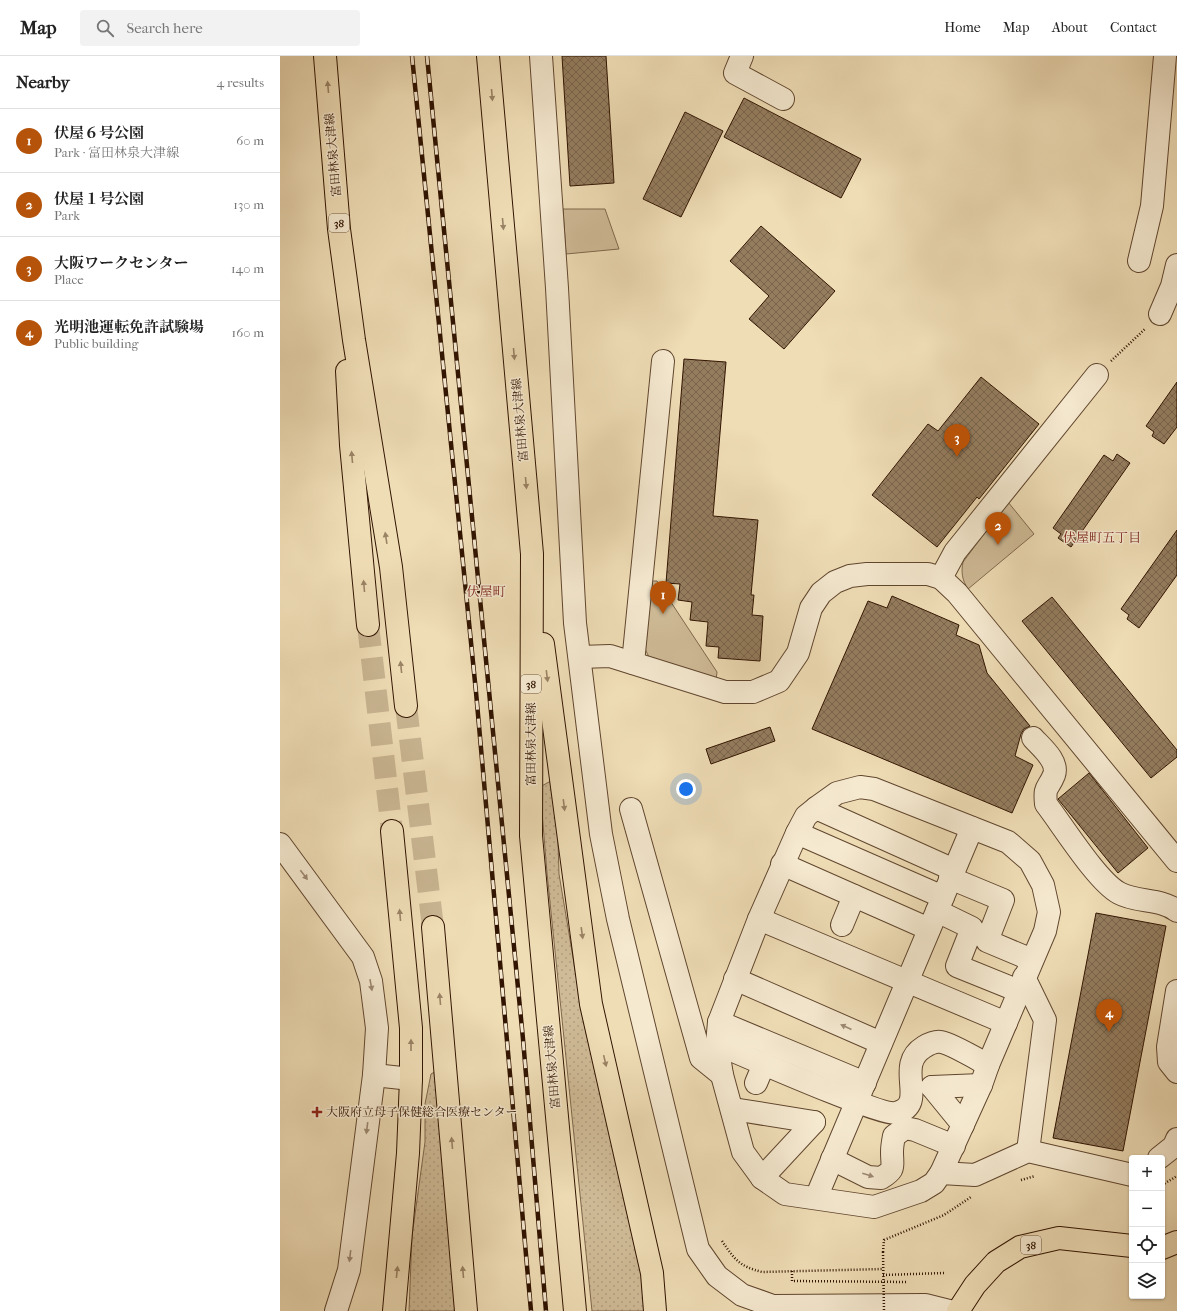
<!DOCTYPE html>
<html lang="en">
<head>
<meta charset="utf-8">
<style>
  :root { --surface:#fff; --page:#f2f2f2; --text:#222; --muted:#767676; --line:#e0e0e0; --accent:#b45309 }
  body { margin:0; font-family:"IM FELL French Canon","Noto Serif JP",serif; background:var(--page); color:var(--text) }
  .controls { position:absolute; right:12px; bottom:12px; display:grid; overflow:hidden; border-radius:4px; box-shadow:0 1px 3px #0004 }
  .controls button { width:36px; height:36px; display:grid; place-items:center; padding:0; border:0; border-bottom:1px solid var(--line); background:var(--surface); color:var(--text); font:20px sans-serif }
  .you { position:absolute; left:406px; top:733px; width:14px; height:14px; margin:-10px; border:3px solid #fff; border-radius:50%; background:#1a73e8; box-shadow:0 0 0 6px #1a73e833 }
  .badge { display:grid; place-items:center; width:26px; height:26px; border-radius:50%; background:var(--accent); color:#fff; font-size:13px; font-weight:700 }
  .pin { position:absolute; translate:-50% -33px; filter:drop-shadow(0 1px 2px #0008) }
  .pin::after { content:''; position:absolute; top:21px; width:14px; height:12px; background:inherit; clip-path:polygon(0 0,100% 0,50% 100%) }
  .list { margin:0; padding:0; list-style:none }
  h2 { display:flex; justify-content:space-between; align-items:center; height:52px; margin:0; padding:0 16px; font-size:17px }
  h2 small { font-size:13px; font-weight:400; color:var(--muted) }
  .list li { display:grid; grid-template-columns:26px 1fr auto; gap:12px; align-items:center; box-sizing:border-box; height:64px; padding:0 16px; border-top:1px solid var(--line) }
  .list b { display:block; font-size:15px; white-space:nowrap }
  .list p { margin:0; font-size:13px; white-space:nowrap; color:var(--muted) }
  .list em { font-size:13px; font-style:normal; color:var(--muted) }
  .icon { flex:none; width:22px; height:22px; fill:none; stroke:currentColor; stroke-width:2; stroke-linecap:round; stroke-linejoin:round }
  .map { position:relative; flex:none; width:897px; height:1255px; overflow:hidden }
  header { display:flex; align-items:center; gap:24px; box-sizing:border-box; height:56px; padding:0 20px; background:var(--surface); border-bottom:1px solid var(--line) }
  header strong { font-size:19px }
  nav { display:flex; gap:22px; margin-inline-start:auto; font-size:14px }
  .search { width:280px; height:36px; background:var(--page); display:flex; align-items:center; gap:10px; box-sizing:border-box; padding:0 14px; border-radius:4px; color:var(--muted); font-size:15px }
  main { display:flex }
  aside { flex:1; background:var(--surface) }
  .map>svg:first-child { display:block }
  .grass { fill:url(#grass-dots); stroke:#80684c }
  .park { fill:#cfbb97; stroke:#80684c }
  .building { fill:url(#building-cross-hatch); stroke:#311401 }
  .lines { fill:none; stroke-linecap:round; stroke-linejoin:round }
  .major-tunnel { stroke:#c9b592; stroke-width:22; stroke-dasharray:22 11; stroke-linecap:butt }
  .minor-casing { stroke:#60462e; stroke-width:24 }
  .major-casing { stroke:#311401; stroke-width:24 }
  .path { stroke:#311401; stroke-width:2.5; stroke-dasharray:1 2; stroke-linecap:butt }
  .minor { stroke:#f5e9d0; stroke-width:22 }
  .major { stroke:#efddb6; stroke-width:22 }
  .rail-casing { stroke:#311401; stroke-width:4.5 }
  .rail { stroke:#f5e9d0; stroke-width:3; stroke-dasharray:9; stroke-linecap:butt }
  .path-bridge { stroke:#311401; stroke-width:2.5; stroke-dasharray:1 2; stroke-linecap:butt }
  .oneway { fill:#9a8365 }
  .oneway2 { fill:#9d8973 }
  .poi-dot { fill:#8f2418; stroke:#f5e9d0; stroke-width:1.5 }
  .labels { text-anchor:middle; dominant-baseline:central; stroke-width:3; stroke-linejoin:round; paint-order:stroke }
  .shield { fill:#f5e9d0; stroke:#6c543f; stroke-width:1 }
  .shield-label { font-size:11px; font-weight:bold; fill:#311401 }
  .street-label { font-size:12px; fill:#311401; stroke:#f5e9d0 }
  .poi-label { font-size:12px; fill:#311401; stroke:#f5e9d0; text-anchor:start }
  .neighbourhood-label { font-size:13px; fill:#7a1f14; stroke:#f5e9d0 }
</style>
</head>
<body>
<header>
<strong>Map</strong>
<div class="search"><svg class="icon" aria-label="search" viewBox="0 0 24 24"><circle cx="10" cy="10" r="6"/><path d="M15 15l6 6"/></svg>Search here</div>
<nav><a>Home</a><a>Map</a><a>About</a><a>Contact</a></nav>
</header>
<main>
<aside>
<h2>Nearby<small>4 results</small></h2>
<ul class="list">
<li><span class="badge">1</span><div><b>伏屋６号公園</b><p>Park · 富田林泉大津線</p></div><em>60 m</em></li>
<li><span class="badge">2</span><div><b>伏屋１号公園</b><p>Park</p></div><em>130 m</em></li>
<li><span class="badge">3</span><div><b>大阪ワークセンター</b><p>Place</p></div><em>140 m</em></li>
<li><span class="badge">4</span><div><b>光明池運転免許試験場</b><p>Public building</p></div><em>160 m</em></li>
</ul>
</aside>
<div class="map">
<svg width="897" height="1255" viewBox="0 0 897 1255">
  <defs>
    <pattern id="grass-dots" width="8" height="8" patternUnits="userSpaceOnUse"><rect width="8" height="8" fill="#cfbb97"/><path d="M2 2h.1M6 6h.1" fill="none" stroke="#b2a080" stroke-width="1.8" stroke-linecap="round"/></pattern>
    <pattern id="building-cross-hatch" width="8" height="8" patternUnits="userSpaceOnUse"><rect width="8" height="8" fill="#947d5f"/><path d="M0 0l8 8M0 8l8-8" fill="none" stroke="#79654c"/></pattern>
  </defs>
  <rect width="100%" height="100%" fill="#efddb6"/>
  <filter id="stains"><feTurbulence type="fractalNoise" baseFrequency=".005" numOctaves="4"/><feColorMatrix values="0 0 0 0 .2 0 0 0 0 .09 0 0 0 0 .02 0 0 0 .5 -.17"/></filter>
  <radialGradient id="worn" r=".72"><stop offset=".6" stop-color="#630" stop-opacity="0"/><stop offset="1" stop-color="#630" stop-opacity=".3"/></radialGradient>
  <g class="grass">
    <path d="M276,722L279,818L304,967L366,1230L368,1255H312L267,817L260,731Z"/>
    <path d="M158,1014L176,1255H129L132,1180L145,1086V1048L151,1018Z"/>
  </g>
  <g class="park">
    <path d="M283,153H325L339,193L286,198Z"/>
    <path d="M728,446L754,478L688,533C682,524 681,516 683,506Z"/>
    <path d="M369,525H377L437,616L436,624L369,601L364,591Z"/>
  </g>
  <g class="building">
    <path d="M282,0H326L334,127L290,130Z"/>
    <path d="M464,42L581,103L561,142L444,81Z"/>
    <path d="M405,56L443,75L401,161L363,143Z"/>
    <path d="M481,170L555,235L504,293L469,263L489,240L450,205Z"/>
    <path d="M404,303L446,306L433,460L478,464L471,539H474L472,559L483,560L480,605L438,602L439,591L426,590L428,566L410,564L412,546L398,544L400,528L386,527Z"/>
    <path d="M701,321L759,368L699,443L697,441L657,491L592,439L648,368L658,375Z"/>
    <path d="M897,326V371L884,388L872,380L874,376L866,370Z"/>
    <path d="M837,398L850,407L791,491L778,482L781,478L773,472L824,399L833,405Z"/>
    <path d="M897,474V519L859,572L847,563L849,559L841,553Z"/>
    <path d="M612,540L679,569L676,579L699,589L707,617L750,670L744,673L741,678L735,700L753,709L732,757L532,673L588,545L607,552Z"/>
    <path d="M772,541L897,694V701L871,722L742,565Z"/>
    <path d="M490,671L495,685L431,708L426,693Z"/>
    <path d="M809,717L868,792L838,817L778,743Z"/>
    <path d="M816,857L886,870L843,1095L773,1082Z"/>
  </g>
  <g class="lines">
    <g class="major-tunnel">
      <path d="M88,569L112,775"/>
      <path d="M126,650L153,871"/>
    </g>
    <g class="minor-casing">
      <g id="minor">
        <path d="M261,0L277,232L295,567L321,778L338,863L418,1193L437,1220L462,1239L493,1250L645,1249L669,1255"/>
        <path d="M462,0L455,17L503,43"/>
        <path d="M859,205L872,150L885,0"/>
        <path d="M880,258L892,230L897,209"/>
        <path d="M661,522L675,496L817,319"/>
        <path d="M300,601L330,600L445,636H473L499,625L518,597L531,552L541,537L555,526L570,520L587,518H648L661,522L677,537L897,805"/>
        <path d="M353,607L383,305"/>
        <path d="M753,682C761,691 779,705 774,719C768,734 764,729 766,748C783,770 817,825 839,837C857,847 881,842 897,855"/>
        <path d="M580,731L594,733L728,786L750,805L763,829L769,856L765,875L708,1009L701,1029L661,1117L654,1127L641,1135L594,1151L505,1138L482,1122L463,1096L442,1019L437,988L439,966L479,863L517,777L526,760L536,752L557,737Z"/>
        <path d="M536,752L674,814"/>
        <path d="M351,753L421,1002L442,1019"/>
        <path d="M517,777L663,841"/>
        <path d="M0,788L83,901L91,925L97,972L94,1019L69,1214L56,1255"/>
        <path d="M502,808L649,873"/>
        <path d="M670,822L723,844L707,885L752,904"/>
        <path d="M657,855L692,872L677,910L739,935"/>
        <path d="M479,863L726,967"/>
        <path d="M562,869L574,840"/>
        <path d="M744,921L765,964L748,1095"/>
        <path d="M455,923L601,987"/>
        <path d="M897,935L888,991L889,1006L897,1016"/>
        <path d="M439,966L585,1027"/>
        <path d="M437,988C461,998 601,1060 616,1057C650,1048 613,1010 644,991C649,988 655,985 661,986C672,988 697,1003 708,1009"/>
        <path d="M94,1019L131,1023"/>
        <path d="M476,1027L484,1008"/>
        <path d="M652,1031L683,1069"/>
        <path d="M652,1031L701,1029"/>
        <path d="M453,1053L534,1066"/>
        <path d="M879,1102L894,1090L897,1083"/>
        <path d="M552,1103L588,1121L601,1122C616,1113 612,1111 612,1096C612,1091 613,1085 614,1080L625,1072L635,1074L674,1090"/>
        <path d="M661,1117L695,1119L748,1095L852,1119"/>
        <path d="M482,1122L534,1066"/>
        <path d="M536,1142L692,772"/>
      </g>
    </g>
    <g class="major-casing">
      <g id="major">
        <path d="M45,0L59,173L74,284L111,511L126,650"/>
        <path d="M208,0L252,498L251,780L295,1255"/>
        <path d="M67,315L71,389L88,569"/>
        <path d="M263,588L311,948L372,1217L375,1255"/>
        <path d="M112,775L131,972V1023L128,1097L114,1255"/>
        <path d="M153,871L186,1255"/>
        <path d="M882,1192L897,1186"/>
        <path d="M678,1255L695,1229L716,1206L740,1191L779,1182L852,1190"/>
      </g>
    </g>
    <g class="path">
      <path d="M831,305L865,273"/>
      <path d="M741,1124L755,1120"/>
      <path d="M882,1129L897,1120"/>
      <path d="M442,1185C455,1204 459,1210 482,1216L603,1213"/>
      <path d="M603,1196L604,1184L664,1159L691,1141"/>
      <path d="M512,1215V1225L628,1226"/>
      <path d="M603,1219L664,1217"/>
    </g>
    <use href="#minor" class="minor"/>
    <use href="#major" class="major"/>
    <g class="rail-casing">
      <g id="rail">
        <path d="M132,0L196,636L251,1255"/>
        <path d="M147,0L243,983L266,1255"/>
      </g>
    </g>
    <use href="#rail" class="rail"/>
    <path class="path-bridge" d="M603,1196L604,1255"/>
  </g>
  <defs><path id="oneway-solid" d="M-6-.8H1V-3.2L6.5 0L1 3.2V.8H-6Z"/></defs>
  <g class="oneway">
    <use href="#oneway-solid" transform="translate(48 31) rotate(-95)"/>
    <use href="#oneway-solid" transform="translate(212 39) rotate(85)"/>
    <use href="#oneway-solid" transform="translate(223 168) rotate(85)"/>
    <use href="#oneway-solid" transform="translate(234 298) rotate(85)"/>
    <use href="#oneway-solid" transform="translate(72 401) rotate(-95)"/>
    <use href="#oneway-solid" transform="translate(246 427) rotate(85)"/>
    <use href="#oneway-solid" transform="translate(106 482) rotate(-99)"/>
    <use href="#oneway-solid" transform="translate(84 530) rotate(-95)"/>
    <use href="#oneway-solid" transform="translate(121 611) rotate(-96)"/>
    <use href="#oneway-solid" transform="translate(267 620) rotate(83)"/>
    <use href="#oneway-solid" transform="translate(284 749) rotate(83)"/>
    <use href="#oneway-solid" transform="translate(120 859) rotate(-95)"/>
    <use href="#oneway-solid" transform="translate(302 877) rotate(82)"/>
    <use href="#oneway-solid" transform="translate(160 943) rotate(-95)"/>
    <use href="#oneway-solid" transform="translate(131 989) rotate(-90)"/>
    <use href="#oneway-solid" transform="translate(325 1005) rotate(77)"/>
    <use href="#oneway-solid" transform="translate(172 1087) rotate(-95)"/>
    <use href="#oneway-solid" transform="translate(117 1216) rotate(-84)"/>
    <use href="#oneway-solid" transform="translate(183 1216) rotate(-95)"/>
  </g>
  <g class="oneway2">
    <use href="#oneway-solid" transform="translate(24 819) rotate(53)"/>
    <use href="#oneway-solid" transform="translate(91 929) rotate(80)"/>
    <use href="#oneway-solid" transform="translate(566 971) rotate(-156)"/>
    <use href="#oneway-solid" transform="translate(87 1072) rotate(97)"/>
    <use href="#oneway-solid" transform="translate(588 1119) rotate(17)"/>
    <use href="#oneway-solid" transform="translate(70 1200) rotate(97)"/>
  </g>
  <path class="poi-dot" d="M35 1050h4v4h4v4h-4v4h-4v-4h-4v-4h4z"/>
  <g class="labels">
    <g class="shield">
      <rect x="49" y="158" width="20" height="18" rx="3"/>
      <rect x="241" y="619" width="20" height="18" rx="3"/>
      <rect x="741" y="1180" width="20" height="18" rx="3"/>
    </g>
    <g class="shield-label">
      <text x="59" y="167">38</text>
      <text x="251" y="628">38</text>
      <text x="751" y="1189">38</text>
    </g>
    <g class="street-label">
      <text transform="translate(53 99) rotate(-95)">富田林泉大津線</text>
      <text transform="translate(240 364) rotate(-95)">富田林泉大津線</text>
      <text transform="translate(251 688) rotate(-90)">富田林泉大津線</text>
      <text transform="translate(272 1011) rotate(-95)">富田林泉大津線</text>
    </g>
    <g class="poi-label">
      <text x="46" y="1056">大阪府立母子保健総合医療センター</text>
    </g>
    <g class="neighbourhood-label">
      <text x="822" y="481">伏屋町五丁目</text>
      <text x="206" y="535">伏屋町</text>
    </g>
  </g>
  <rect width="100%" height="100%" filter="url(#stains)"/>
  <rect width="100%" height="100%" fill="url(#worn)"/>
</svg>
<div class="controls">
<button>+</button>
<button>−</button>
<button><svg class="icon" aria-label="locate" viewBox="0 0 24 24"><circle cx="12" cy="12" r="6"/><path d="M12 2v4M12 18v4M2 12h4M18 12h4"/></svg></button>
<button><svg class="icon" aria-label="layers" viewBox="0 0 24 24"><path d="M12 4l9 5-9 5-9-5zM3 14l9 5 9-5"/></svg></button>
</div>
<div class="you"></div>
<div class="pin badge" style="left:383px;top:558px">1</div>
<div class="pin badge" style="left:718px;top:489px">2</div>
<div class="pin badge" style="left:677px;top:401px">3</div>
<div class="pin badge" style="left:829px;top:976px">4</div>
</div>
</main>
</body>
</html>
